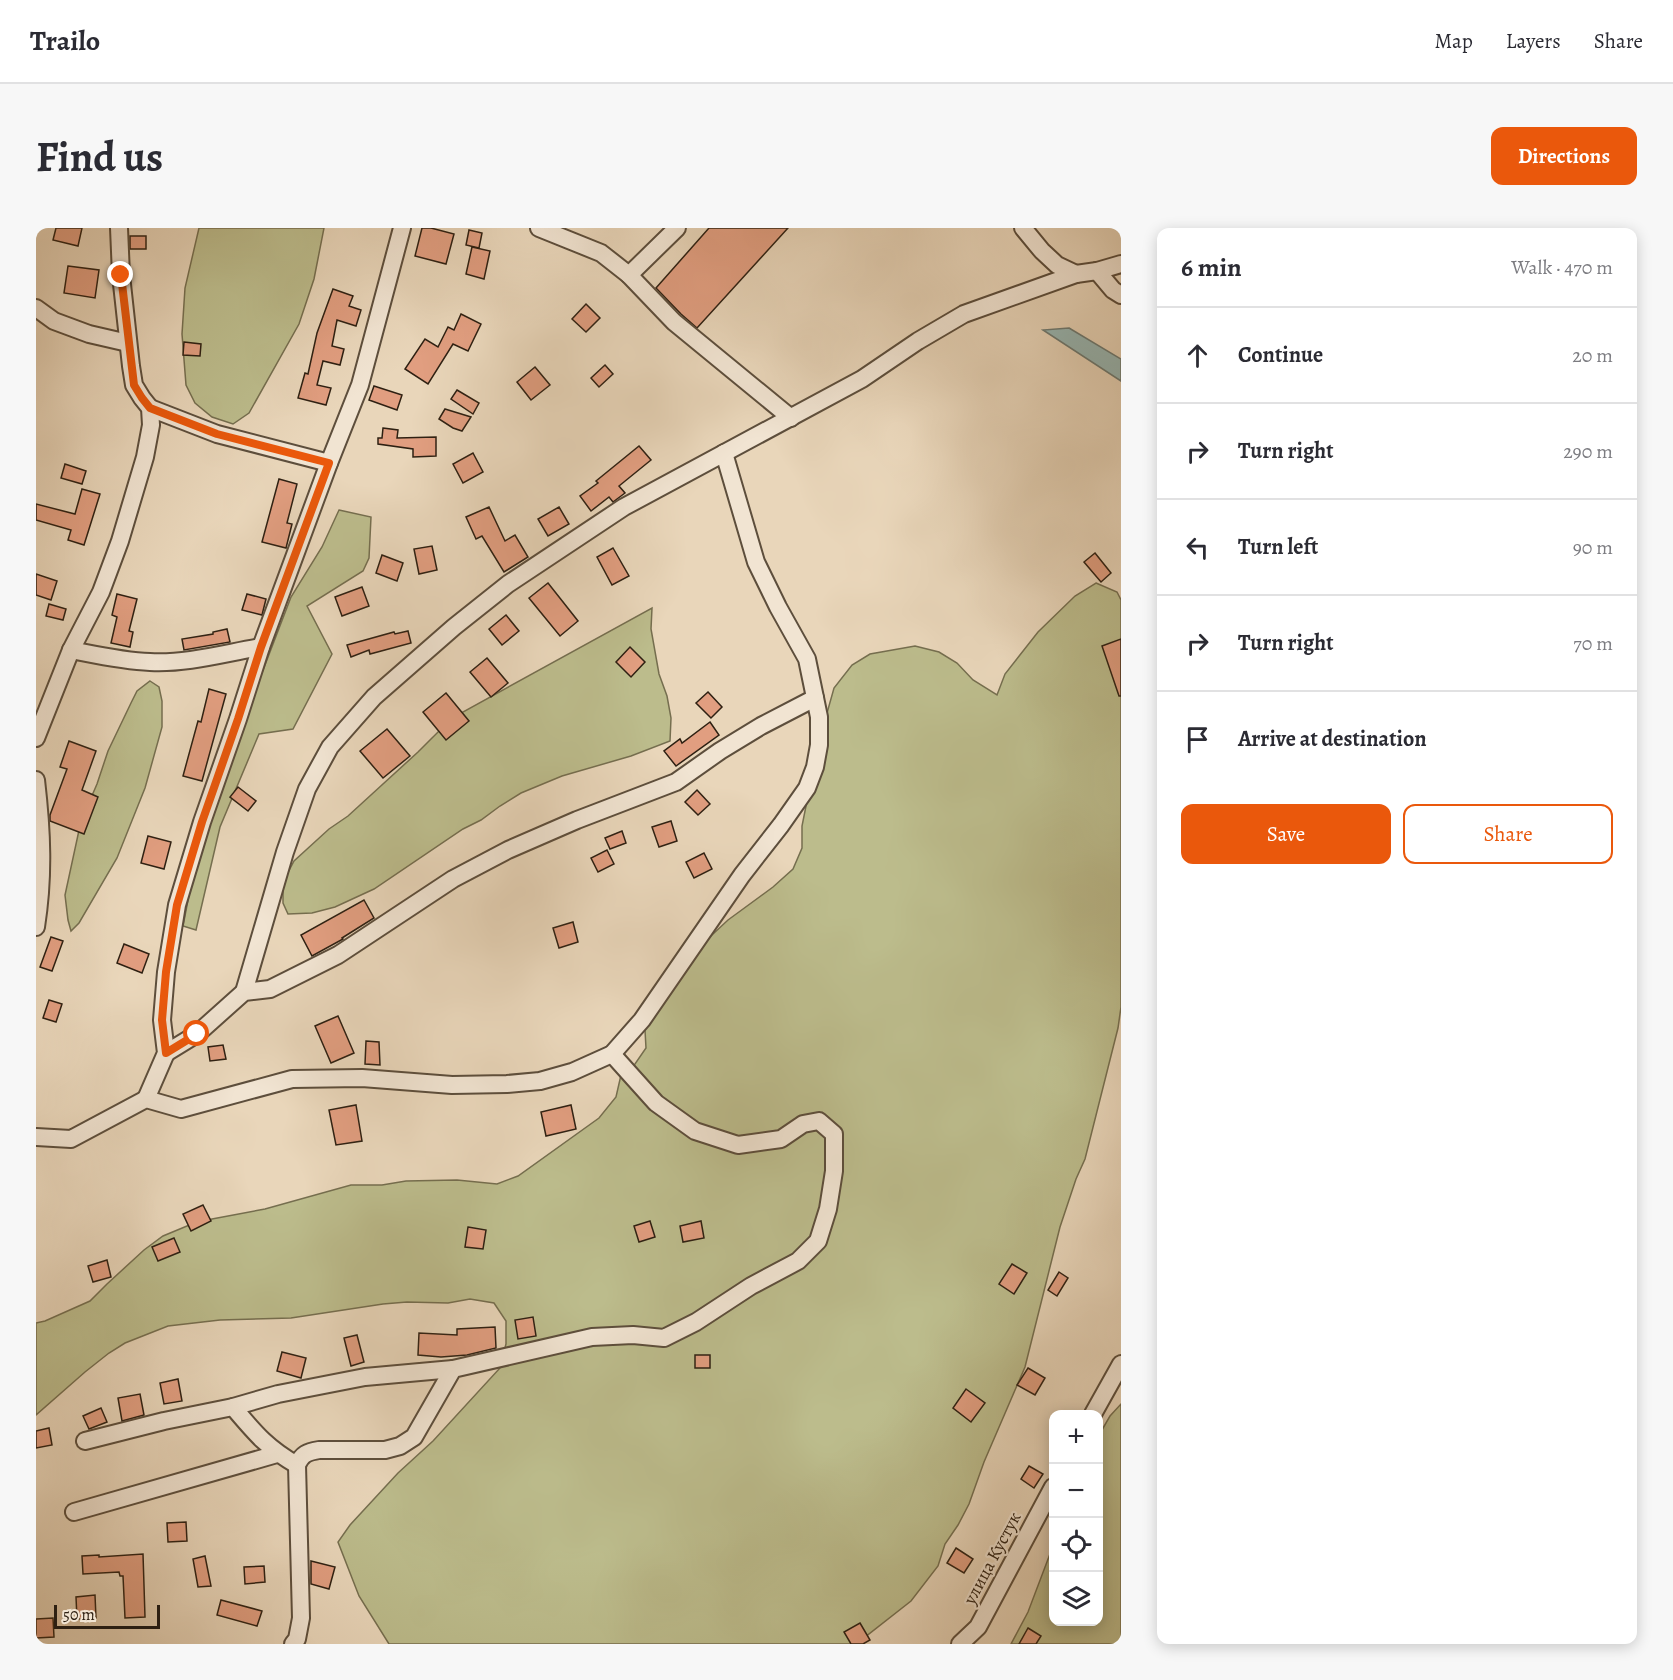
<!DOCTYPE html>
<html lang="en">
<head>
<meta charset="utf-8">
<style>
  :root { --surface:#fff; --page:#f7f7f7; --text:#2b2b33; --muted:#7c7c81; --line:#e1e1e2; --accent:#ea580c }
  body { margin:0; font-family:Alegreya,serif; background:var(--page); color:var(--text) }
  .controls { position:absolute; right:18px; bottom:18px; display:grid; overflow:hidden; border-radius:12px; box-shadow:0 3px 15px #0003 }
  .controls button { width:54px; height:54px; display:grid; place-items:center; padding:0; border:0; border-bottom:2px solid var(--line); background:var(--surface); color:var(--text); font:30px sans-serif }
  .scale { position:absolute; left:18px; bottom:15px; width:106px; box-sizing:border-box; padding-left:6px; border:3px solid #2e2012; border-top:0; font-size:16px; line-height:21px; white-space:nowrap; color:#2e2012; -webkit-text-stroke:4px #f1e4d2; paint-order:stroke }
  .stop { position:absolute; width:18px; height:18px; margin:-14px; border:4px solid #ea580c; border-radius:50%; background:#fff }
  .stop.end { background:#ea580c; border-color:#fff; box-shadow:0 2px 6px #0008 }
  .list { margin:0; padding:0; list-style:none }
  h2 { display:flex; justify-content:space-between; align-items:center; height:78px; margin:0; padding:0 24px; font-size:26px }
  h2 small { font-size:20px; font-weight:400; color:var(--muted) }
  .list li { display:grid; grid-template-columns:39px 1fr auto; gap:18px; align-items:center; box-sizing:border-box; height:96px; padding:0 24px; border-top:2px solid var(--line) }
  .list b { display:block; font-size:22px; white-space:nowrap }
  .list em { font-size:20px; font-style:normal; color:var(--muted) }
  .actions { display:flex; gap:12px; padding:18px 24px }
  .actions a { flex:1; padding:14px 0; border:2px solid var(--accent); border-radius:12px; text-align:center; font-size:21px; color:var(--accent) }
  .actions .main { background:var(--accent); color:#fff }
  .icon { flex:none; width:33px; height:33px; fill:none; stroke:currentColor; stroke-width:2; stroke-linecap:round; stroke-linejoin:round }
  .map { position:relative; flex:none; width:1085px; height:1416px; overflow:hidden; border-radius:12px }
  header { display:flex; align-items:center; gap:36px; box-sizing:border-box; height:84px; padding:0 30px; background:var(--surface); border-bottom:2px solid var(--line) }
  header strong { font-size:28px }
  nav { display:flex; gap:33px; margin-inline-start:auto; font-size:21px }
  .intro { display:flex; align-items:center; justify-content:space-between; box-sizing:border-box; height:144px; padding:0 36px }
  h1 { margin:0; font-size:42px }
  .button { padding:15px 27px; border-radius:12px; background:var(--accent); color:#fff; font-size:21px; font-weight:700 }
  main { display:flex; gap:36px; padding:0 36px }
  aside { flex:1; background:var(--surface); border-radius:12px; box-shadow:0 3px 15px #0003 }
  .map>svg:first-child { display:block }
  .green { fill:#bcbc8c; stroke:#756e4f; stroke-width:1.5 }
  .water { fill:#98b8b5; stroke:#6e7b74; stroke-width:1.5 }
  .building { fill:#e19e80; stroke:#2e2012; stroke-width:1.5 }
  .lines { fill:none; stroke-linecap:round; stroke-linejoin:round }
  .minor-casing { stroke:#5d4e3c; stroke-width:20 }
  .minor { stroke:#f1e4d2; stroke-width:16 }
  .route { stroke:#ea580c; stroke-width:8 }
  .labels { text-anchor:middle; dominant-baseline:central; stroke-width:4.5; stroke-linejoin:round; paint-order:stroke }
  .street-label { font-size:18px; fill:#2e2012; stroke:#f1e4d2 }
</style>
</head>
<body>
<header>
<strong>Trailo</strong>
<nav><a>Map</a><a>Layers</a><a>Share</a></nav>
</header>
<div class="intro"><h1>Find us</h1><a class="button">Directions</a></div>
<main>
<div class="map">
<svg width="1085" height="1416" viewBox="0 0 1085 1416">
  <rect width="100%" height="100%" fill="#e9d6ba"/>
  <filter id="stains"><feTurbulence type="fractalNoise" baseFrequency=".00333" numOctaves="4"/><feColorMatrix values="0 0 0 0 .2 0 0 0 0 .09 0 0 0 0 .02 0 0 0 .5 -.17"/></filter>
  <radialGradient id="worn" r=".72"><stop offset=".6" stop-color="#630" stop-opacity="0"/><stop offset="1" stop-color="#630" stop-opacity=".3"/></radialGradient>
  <g class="green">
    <path d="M163,0H288L278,51L263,96L213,185L197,196L176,189L159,175L150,157L146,106L149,60Z"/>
    <path d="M303,282L335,289L333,330L327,343L271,378L296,426L257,501L223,506L184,599L160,702L147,698L158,641L206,505L224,450L255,369L286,319Z"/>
    <path d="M1060,355L1081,364L1085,372V779L1082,800L1049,931L1040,951L1024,999L989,1139L948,1234L933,1276L922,1297L909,1316L902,1338L875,1373L829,1409L816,1416H353L323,1368L302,1314L314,1297L362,1245L397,1213L464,1140L470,1116V1093L458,1075L434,1071L412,1075L371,1074L347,1076L255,1090L184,1092L132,1098L89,1115L73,1125L49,1144L0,1187V1095L9,1093L54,1073L71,1056L108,1022L127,1008L151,998L176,991L229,981L315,957H346L370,953L421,952L461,956L482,948L563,890L580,869L585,847L599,836L610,820L609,802L618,782L662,720L692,692L737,659L757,641L766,620V598L771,573L791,514V485L798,460L816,437L834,426L879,418L903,424L921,435L937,452L961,467L969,446L1002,404L1039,368Z"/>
    <path d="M616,380L615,401L623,446L631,468L635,490L634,513L595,528L526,548L485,565L464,578L445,592L427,601L338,661L299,679L276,685L252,686L247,675V654L258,633L293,601L312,588L382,524L416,490Z"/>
    <path d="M114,453L123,459L126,473V499L109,560L81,630L43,695L35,703L32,692L29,667L45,593L61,556L72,523L95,475L101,463Z"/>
    <path d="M1085,1176V1416H975L992,1384L1017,1318V1394H1062L1063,1207L1074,1188Z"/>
  </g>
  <path class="water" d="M1033,100L1085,131V153L1007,102Z"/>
  <g class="building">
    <path d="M20,0H46L42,18L17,12Z"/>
    <path d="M386,0H395L418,6L410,36L379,28Z"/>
    <path d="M673,0H752L661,100L645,86L620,60Z"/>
    <path d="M433,2L446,5L443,20L430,17Z"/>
    <rect x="94" y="8" width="16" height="13"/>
    <path d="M436,19L454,23L448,51L430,46Z"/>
    <path d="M32,38L63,42L59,70L28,65Z"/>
    <path d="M297,61L317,68L313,78L325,82L320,98L301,92L296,118L308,121L304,137L287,133L281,157L295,160L290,177L262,170L269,145L272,146L281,105Z"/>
    <path d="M550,76L564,90L550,104L536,91Z"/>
    <path d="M425,86L445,96L432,123L417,116L392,156L369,141L389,111L402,119L412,99L418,102Z"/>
    <path d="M148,114L165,116L164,128L147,127Z"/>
    <path d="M569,137L577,146L563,159L555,150Z"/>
    <path d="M499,139L514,157L495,172L481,154Z"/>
    <path d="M338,158L366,167L361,182L333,172Z"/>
    <path d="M421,162L443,175L437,186L415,171Z"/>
    <path d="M409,181L435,189L426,203L417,200L403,191Z"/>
    <path d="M347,200L362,202L361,210L400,209V228L377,229V221L342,216V210H346Z"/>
    <path d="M603,218L615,232L583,258L589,265L577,274L573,269L555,283L544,268L562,255L560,253Z"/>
    <path d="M437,225L447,244L427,255L417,236Z"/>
    <path d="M29,236L50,243L46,256L25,250Z"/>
    <path d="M243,251L261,256L251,295L256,296L250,320L226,314Z"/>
    <path d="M46,261L64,266L48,317L32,312L35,302L0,292V276L39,286Z"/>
    <path d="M453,279L469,313L479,307L492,329L468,344L446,308L440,311L430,289Z"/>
    <path d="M523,279L533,296L512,308L502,291Z"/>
    <path d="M396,318L401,342L383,346L378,321Z"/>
    <path d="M577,320L593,348L576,357L561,329Z"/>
    <path d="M1059,325L1075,345L1065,354L1048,334Z"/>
    <path d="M346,327L367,335L361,353L340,345Z"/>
    <path d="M0,346L21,353L15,372L0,367Z"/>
    <path d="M512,355L542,393L524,408L493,370Z"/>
    <path d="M326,359L333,378L306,388L299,369Z"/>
    <path d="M81,366L101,371L93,403L97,404L94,419L75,415L81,389L76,387Z"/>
    <path d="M211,366L230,371L226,387L206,382Z"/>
    <path d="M13,376L30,381L27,392L10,388Z"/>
    <path d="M470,387L483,403L466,417L453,401Z"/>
    <path d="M191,401L194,414L148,422L146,411L177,406V404Z"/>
    <path d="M372,403L375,415L334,426L333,422L315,429L311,417L358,404L359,406Z"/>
    <path d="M1085,411V468H1083L1066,418Z"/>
    <path d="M594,419L609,434L595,449L580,434Z"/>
    <path d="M451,430L472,455L455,469L434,444Z"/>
    <path d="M173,461L190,466L166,553L147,548L162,493L165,494Z"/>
    <path d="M672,464L686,479L675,490L660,475Z"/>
    <path d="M410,465L433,493L410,512L387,484Z"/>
    <path d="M674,494L683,507L640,538L628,523L644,511L646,515Z"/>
    <path d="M351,501L374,528L347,550L324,523Z"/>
    <path d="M33,513L60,523L46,562L62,569L48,606L14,593V587L31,541L24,539Z"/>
    <path d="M202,559L220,573L212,583L194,569Z"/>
    <path d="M661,562L674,576L662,587L649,574Z"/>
    <path d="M635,593L641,613L623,619L616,599Z"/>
    <path d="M586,603L590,615L574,621L569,610Z"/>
    <path d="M112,608L135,614L128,641L105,635Z"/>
    <path d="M571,622L578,636L562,644L555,630Z"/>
    <path d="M668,625L676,641L658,650L650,634Z"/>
    <path d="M328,672L338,690L306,710L307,711L276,728L265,707Z"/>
    <path d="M537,694L542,714L523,720L517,700Z"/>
    <path d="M15,709L27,713L16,743L4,739Z"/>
    <path d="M88,716L113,726L106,745L81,735Z"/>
    <path d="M13,772L26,776L20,794L7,790Z"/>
    <path d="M302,788L318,825L295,835L279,798Z"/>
    <path d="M330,813L343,814L344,837L329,836Z"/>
    <path d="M187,817L190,831L174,833L172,819Z"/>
    <path d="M320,877L326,913L300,917L293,882Z"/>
    <path d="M535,877L540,901L510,908L505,884Z"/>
    <path d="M167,977L175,993L155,1003L147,986Z"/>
    <path d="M614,993L619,1009L603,1014L598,998Z"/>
    <path d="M665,993L668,1010L647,1014L644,998Z"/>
    <path d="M432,999L450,1002L447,1021L429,1019Z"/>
    <path d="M138,1010L144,1024L122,1033L116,1019Z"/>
    <path d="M71,1032L75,1049L57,1054L52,1038Z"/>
    <path d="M976,1036L991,1045L978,1066L963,1056Z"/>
    <path d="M1023,1044L1032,1050L1021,1068L1012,1062Z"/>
    <path d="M497,1089L500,1108L482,1111L479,1092Z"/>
    <path d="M459,1099L460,1120L431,1127L405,1129L382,1127L383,1105L421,1107V1101Z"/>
    <path d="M321,1107L328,1134L315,1138L308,1110Z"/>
    <path d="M246,1124L270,1130L265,1150L241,1143Z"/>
    <rect x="659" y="1127" width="15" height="13"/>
    <path d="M992,1140L1009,1150L999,1167L981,1157Z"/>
    <path d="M142,1151L146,1173L128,1176L124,1155Z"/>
    <path d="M930,1161L949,1175L935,1194L917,1180Z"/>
    <path d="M104,1166L108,1187L86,1193L82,1170Z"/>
    <path d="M65,1180L71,1194L53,1201L47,1188Z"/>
    <path d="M13,1200L16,1217L0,1220V1203Z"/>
    <path d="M993,1238L1007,1246L998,1260L985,1251Z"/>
    <path d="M150,1294L151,1313L132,1314L131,1295Z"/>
    <path d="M920,1320L937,1331L928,1345L911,1335Z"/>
    <path d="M107,1326L109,1389L89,1390L87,1348H84L83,1344L47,1346L46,1328L63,1327V1329Z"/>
    <path d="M169,1328L175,1358L162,1359L157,1331Z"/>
    <path d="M275,1333L299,1339L293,1361L275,1356Z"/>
    <path d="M228,1338L229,1354L209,1356L208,1339Z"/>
    <path d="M59,1367L60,1390L41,1391L40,1369Z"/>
    <path d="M185,1372L226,1383L221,1398L181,1387Z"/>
    <path d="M17,1390L18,1409L0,1410V1391Z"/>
    <path d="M824,1395L834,1412L827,1416H815L808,1404Z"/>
    <path d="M992,1400L1005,1408L1000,1416H983Z"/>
  </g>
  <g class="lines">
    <g class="minor-casing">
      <g id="minor">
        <path d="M503,0L565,25L593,47L641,0"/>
        <path d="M987,0L1006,23L1021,37L1040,46"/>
        <path d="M1061,43L1077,62L1085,67"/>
        <path d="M593,47L638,94L755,190"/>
        <path d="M0,80L18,93L53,106L92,115"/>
        <path d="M114,180L181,206L293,235"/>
        <path d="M35,422C61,427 87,433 114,434C151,436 189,425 225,419"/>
        <path d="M0,510L35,422L65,364L84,313L109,229L115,197L114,180L106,170L98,157L95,138L85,47L83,0"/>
        <path d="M0,552C6,603 8,648 0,699"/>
        <path d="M208,764L249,624L271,561L294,519L338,469L418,399L472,356L588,279L826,151L882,113L928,86L1040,46L1061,43L1085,36"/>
        <path d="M130,825L161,806L208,764L234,761L302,727L417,651L472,622L541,592L640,554L684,523L725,498L779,470"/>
        <path d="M110,871L130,825L126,792L130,744L141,677L166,594L202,491L225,419L293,235L324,157L366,0"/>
        <path d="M0,909L35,911L110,871L145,881L256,851L326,850L416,857L471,856L504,853L536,844L576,826L606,792L706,647L745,597L771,560L779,539L783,517V489L771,431L742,379L720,334L688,225"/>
        <path d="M197,1179L242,1166L329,1149L417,1141"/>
        <path d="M1057,1186L1085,1136"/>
        <path d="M49,1213L128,1193L197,1179C219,1205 231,1220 261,1237"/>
        <path d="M38,1284L241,1226"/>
        <path d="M257,1416L261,1411L265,1390L261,1237C266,1226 271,1224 283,1222H349L364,1218L378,1209L417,1141L556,1109L597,1107L628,1110L660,1094L715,1058L762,1033L782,1013L792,981L798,943V906L783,893L767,896L745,911L702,917L659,903L620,875L576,826"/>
        <path d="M924,1416L942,1399L1017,1259"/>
      </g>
    </g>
    <use href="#minor" class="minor"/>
  </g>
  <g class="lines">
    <path class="route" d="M85,47L98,157L106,170L114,180L181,206L293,235L225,419L202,491L166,594L141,677L130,744L126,792L130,825L161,806"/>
  </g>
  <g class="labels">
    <g class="street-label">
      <text transform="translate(956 1330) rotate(-62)">улица Кустук</text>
    </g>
  </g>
  <rect width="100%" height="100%" filter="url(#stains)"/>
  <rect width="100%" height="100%" fill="url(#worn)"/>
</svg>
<div class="controls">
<button>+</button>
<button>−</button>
<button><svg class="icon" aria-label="locate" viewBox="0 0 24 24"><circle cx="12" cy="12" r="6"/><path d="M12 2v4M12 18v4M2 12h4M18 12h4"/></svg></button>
<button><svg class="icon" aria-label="layers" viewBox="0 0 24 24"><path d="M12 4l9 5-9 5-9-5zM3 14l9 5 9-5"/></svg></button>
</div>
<div class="scale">50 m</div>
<div class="stop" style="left:161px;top:806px"></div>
<div class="stop end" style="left:85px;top:47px"></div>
</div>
<aside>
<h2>6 min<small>Walk · 470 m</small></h2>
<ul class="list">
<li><svg class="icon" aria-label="ahead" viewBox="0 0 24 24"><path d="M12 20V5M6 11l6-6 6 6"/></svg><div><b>Continue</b></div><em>20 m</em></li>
<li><svg class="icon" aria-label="right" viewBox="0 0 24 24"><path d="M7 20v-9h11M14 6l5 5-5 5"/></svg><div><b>Turn right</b></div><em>290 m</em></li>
<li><svg class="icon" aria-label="left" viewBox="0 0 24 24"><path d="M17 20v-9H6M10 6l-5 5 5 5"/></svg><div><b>Turn left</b></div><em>90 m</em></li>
<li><svg class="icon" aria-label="right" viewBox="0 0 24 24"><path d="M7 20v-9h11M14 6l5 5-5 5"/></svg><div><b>Turn right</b></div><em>70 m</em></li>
<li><svg class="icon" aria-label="arrive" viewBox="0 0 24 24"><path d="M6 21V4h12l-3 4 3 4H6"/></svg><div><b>Arrive at destination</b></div></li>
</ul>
<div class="actions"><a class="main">Save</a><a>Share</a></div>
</aside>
</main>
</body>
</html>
